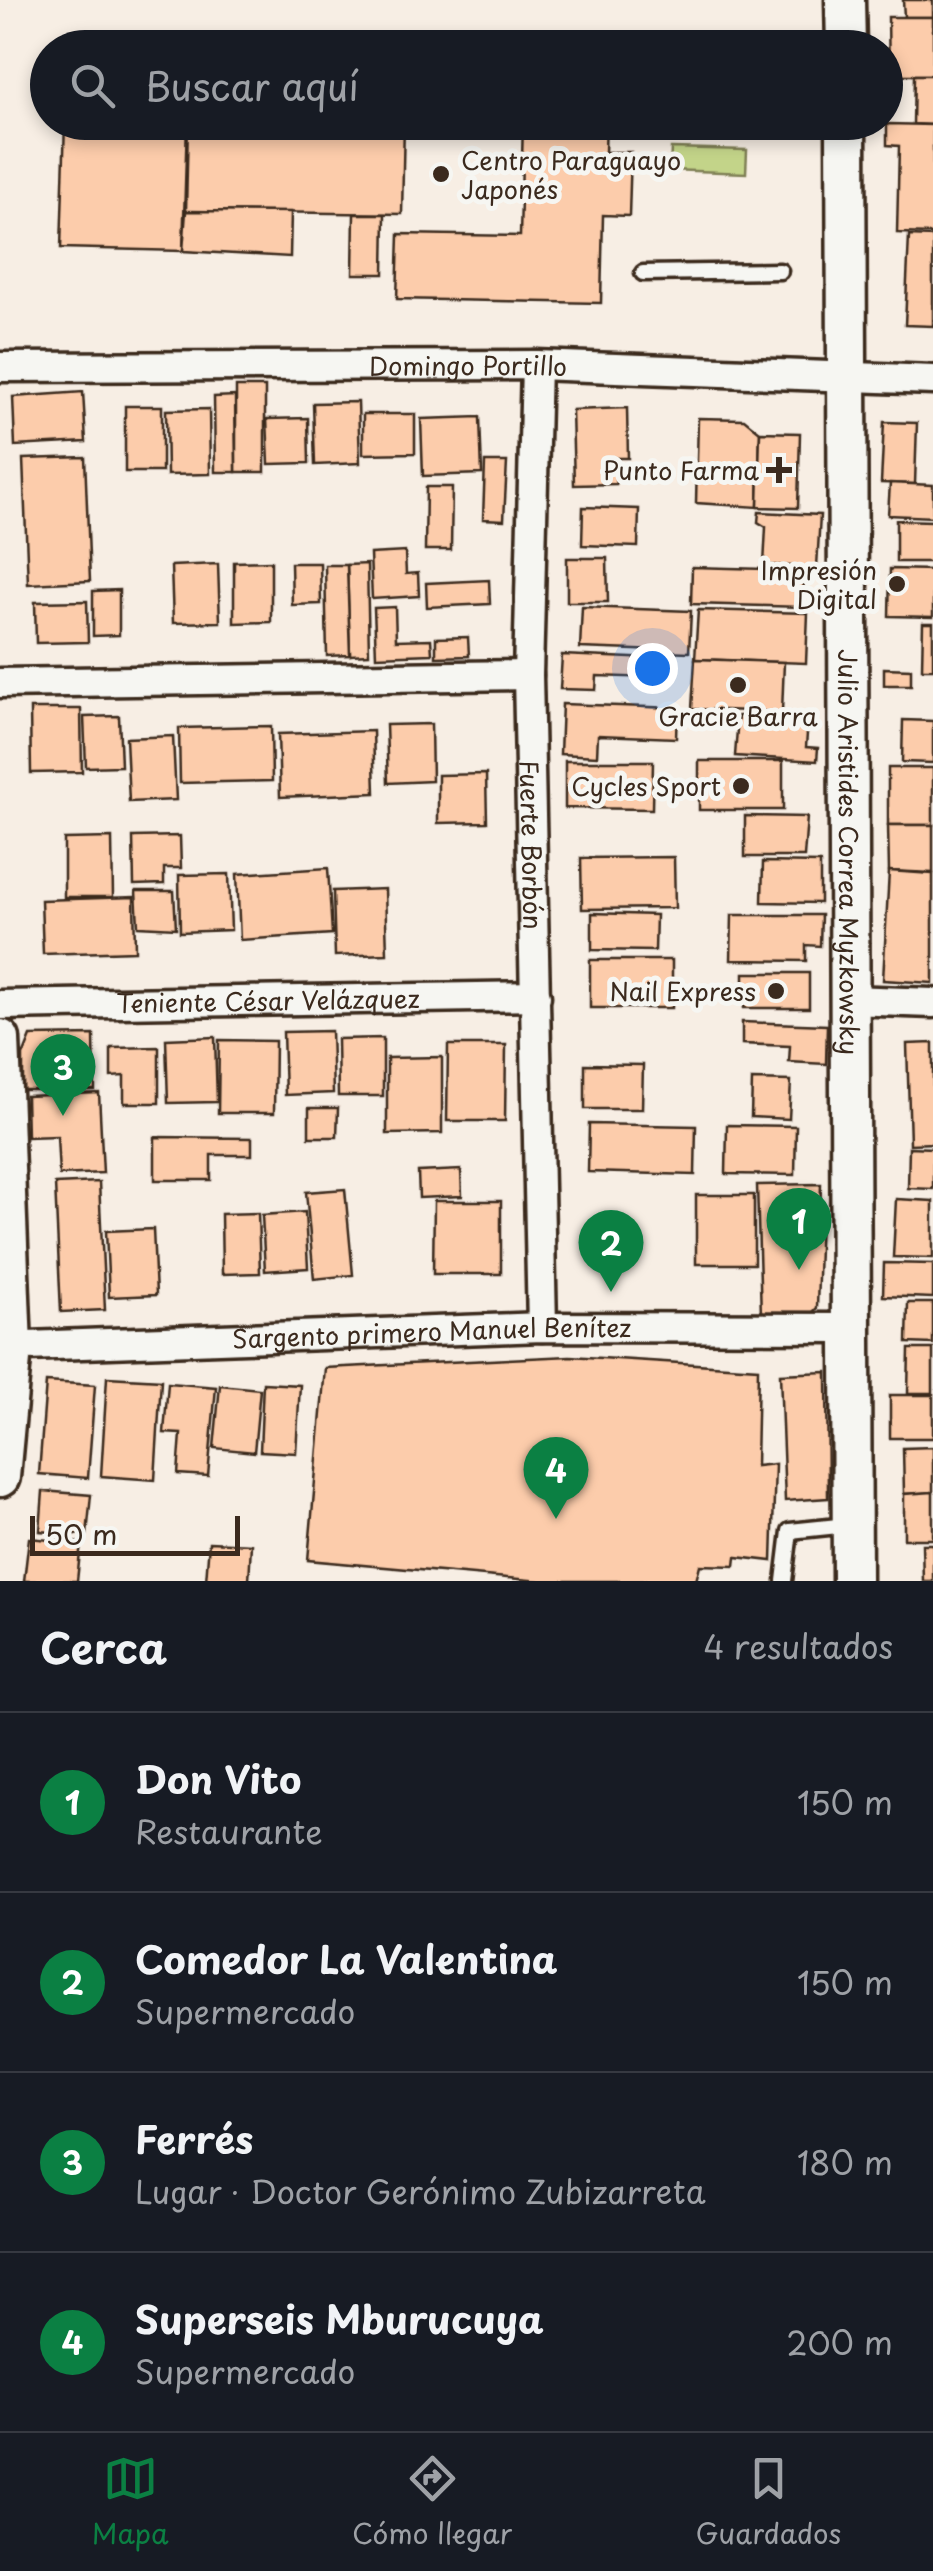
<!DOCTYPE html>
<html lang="es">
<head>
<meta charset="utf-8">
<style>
  :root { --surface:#171b24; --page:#20242c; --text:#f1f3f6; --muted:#9ea1a6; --line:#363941; --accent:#0b8043 }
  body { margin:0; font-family:"Playpen Sans",sans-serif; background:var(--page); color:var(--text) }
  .scale { position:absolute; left:30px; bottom:25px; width:210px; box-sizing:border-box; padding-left:10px; border:5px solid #3b2a1e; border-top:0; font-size:28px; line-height:35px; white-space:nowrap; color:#3b2a1e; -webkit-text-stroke:8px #f6f6f2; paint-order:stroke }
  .you { position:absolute; left:652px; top:668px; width:35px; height:35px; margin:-25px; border:8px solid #fff; border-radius:50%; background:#1a73e8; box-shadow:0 0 0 15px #1a73e833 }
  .badge { display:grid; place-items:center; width:65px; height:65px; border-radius:50%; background:var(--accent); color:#fff; font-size:32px; font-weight:700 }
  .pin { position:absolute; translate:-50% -82px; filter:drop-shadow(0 2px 5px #0008) }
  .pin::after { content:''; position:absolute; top:52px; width:35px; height:30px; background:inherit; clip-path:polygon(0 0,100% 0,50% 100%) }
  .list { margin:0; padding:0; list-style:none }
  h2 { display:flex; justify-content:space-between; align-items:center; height:130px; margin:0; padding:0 40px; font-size:42px }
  h2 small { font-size:32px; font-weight:400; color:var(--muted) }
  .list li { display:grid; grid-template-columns:65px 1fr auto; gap:30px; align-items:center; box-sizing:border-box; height:180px; padding:0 40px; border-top:2px solid var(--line) }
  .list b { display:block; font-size:38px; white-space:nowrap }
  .list p { margin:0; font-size:32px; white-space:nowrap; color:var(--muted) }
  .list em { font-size:32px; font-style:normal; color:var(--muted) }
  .icon { flex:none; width:55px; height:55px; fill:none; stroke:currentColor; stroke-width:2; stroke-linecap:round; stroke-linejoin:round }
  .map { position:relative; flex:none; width:933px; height:1581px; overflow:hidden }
  .search { position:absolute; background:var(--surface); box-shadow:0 5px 15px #0003; left:30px; right:30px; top:30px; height:110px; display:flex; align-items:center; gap:25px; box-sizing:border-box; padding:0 35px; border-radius:55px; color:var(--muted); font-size:38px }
  .sheet { height:850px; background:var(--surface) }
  nav { display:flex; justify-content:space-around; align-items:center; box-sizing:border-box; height:140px; border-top:2px solid var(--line); background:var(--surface); font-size:28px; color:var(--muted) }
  nav a { display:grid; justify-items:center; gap:5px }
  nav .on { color:var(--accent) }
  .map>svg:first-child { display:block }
  .green { fill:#c3d489; stroke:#7f7f54; stroke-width:2.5 }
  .building { fill:#fcccab; stroke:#3b2a1e; stroke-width:2.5 }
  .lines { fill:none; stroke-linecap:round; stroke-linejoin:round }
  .lane-casing { stroke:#3b2a1e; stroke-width:21 }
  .street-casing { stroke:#3b2a1e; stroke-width:35 }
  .secondary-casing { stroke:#3b2a1e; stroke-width:45 }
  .lane { stroke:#f6f6f2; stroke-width:14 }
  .street { stroke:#f6f6f2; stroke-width:28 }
  .secondary { stroke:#f6f6f2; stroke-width:38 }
  .poi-dot { fill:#3b2a1e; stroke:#f6f6f2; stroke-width:4 }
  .labels { text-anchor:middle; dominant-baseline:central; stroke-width:10; stroke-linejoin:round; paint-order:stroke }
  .poi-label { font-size:25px; fill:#3b2a1e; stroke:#f6f6f2; text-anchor:end }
  .street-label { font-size:25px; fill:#3b2a1e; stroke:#f6f6f2 }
</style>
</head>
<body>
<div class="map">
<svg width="933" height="1581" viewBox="0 0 933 1581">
  <rect width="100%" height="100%" fill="#f7eee4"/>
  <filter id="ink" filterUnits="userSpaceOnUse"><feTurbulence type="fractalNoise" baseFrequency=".01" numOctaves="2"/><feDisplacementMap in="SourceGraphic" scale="20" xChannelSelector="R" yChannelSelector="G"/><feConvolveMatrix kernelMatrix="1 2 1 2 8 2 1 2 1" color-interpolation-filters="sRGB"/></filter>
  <g filter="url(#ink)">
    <path class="green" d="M671,148L747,150L746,173L670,170Z"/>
    <g class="building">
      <path d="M903,0H933V17H904Z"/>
      <path d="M888,17H933V75H889Z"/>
      <path d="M403,44L589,48H403Z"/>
      <path d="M914,75H933V125L913,124Z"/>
      <path d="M65,122H187L183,251L61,248Z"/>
      <path d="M188,122H404L402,214L186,211Z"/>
      <path d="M523,122H606L605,152H631L629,216L603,215L601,303L397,299L399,234L520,236Z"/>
      <path d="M887,124L933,125V234L897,233L899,146L887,145Z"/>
      <path d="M186,211L291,212L290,257L183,251Z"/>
      <path d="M354,214H385L384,274H353Z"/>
      <path d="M909,236L933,237V326L905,325Z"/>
      <rect x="236" y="387" width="29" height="85"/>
      <path d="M83,392L86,442L15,446L13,397Z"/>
      <path d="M235,396L236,472H215L214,397Z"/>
      <path d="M358,402L360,463L315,465L313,403Z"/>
      <rect x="125" y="406" width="37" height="66"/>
      <path d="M627,408L628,458H615L616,484L574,485L572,410Z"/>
      <path d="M209,409L210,474L167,475L166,410Z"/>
      <path d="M363,414H415V453L363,454Z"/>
      <path d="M480,417L482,474L423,476L421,419Z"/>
      <path d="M308,418L309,463L269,464L267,419Z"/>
      <path d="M698,418L744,419L760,432L758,507L696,503Z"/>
      <path d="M884,422L917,423L915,484L881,483Z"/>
      <path d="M760,432L800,433L798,508L758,507Z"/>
      <path d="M85,457L90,581L28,584L23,459Z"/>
      <path d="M485,462H507L504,520L483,519Z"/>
      <path d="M890,483L933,485V517L888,515Z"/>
      <path d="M426,487H452L451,550H425Z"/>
      <path d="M583,507L639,509L638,547L582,545Z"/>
      <path d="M759,512L820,515L817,567L764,565L766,527L758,522Z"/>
      <path d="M896,520L933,521V562H896Z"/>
      <path d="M405,552L406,574L418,573L419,596L372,599L370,554Z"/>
      <path d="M567,558H607L608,602H567Z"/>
      <path d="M271,561V622L234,623V562Z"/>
      <path d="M291,563H320L321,604L292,605Z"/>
      <path d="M218,564L220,622L173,623L171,566Z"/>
      <path d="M367,564L369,654L350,655L347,565Z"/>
      <path d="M325,565H347L350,655L327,656Z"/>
      <path d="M692,567L804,570L803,607L691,604Z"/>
      <path d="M890,569L933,570V617L889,616Z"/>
      <path d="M489,580L490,604L427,607L426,583Z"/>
      <path d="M119,590V635L93,636V591Z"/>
      <path d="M87,601L88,642L36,643L35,602Z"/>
      <path d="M395,607L396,640L431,639L432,654L376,656L374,608Z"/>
      <path d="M582,607L691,611L689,652L580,648Z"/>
      <path d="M698,610L808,613L806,663L695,659Z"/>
      <path d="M923,623H933V669H922Z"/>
      <path d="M468,637L469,656L436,657V638Z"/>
      <path d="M562,655L654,659L653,678L597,676L596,690L560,689Z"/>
      <path d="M695,659L784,662L782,712L692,709Z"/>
      <path d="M884,668L911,669V685H884Z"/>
      <path d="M562,704L677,708L676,738L598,735L597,756L560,754Z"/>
      <path d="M30,709H81L82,772L31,773Z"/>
      <path d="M119,716L121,766L86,767L84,717Z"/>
      <path d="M738,716L808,720L806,747L818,748L817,761L735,756Z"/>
      <path d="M903,720L933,721V763L902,762Z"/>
      <path d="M431,724L432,781L388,783L386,725Z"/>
      <path d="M271,726L272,781L180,783L179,728Z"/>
      <path d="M373,731L375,793L280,797L278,734Z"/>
      <path d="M173,736L176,800L129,802L126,738Z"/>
      <path d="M565,761H653L652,809L565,808Z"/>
      <rect x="699" y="761" width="84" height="49"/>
      <rect x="888" y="768" width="45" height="57"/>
      <path d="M486,774L487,822L438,823V775Z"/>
      <path d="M745,816L807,817L804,857H745Z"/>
      <path d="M888,825H933V873L889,871Z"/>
      <path d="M180,836L181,868H164V884L134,885L133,837Z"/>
      <path d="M112,838L113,897H64V839Z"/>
      <path d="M674,857L675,908L582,909L581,858Z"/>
      <path d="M763,862L820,863V903L762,902Z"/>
      <path d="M328,868L332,934L240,940L237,874Z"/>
      <path d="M889,871L933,874V983L883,980Z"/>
      <path d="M229,874L231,930L180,932L179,875Z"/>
      <path d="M385,889L387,954L335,956L333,891Z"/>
      <path d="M136,891H174L176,928L138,926Z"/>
      <path d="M134,897L135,951L43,954L41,900Z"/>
      <path d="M592,913L656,915L655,951L592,950Z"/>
      <path d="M732,915H821L820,946L806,945V961L731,960Z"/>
      <rect x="590" y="960" width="82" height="48"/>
      <rect x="744" y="973" width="65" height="35"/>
      <path d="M742,1022L827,1025L826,1064L789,1062L790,1046L742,1044Z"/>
      <path d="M331,1031L333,1093L285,1095L283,1032Z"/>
      <path d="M94,1035L95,1090H23V1056L31,1036Z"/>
      <path d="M215,1037L217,1102L168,1103L166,1039Z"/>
      <path d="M383,1038V1096H338L337,1039Z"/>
      <path d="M219,1040L275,1041L274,1113H218Z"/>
      <path d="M933,1043V1143L910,1144L907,1044Z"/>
      <path d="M448,1045H506L505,1121H447Z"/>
      <path d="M159,1047V1103H124V1076L111,1077V1048Z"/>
      <path d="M442,1057V1133L387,1134V1058Z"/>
      <path d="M585,1064L643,1065L642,1109H585Z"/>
      <path d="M752,1080L791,1081L789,1119L751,1117Z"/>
      <path d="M99,1093L103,1173L59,1175L57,1136L27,1137L26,1096Z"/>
      <path d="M309,1108H338L337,1137H309Z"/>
      <path d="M589,1124L696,1126L695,1175L588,1172Z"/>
      <path d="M727,1125L796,1126L795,1175L726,1174Z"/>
      <path d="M155,1137L252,1138V1155H211V1180H155Z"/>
      <path d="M909,1147L933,1148V1189L908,1188Z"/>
      <path d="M461,1170L462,1196L419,1198L418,1172Z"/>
      <path d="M99,1182L105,1310L61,1312L55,1184Z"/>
      <path d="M821,1184L817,1308L811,1314L761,1316L757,1185Z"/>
      <path d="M345,1189L353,1275L314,1279L306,1192Z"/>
      <rect x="696" y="1195" width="58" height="69"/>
      <path d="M896,1199L933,1201V1258L893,1257Z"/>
      <path d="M434,1201H501V1274H433Z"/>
      <path d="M305,1212L308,1268L265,1271L262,1215Z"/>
      <path d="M258,1213L260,1273L222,1274L221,1214Z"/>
      <path d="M153,1229L156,1295L109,1297L106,1231Z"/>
      <path d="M884,1263L933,1264V1298L883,1296Z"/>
      <path d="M908,1303H933V1344L907,1343Z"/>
      <path d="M909,1349H933V1393H908Z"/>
      <path d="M570,1356L758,1368L756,1466L775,1464L772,1561L736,1557L735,1566L700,1565L696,1581H541L308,1560L325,1368Z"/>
      <path d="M827,1372L828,1498L785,1501L780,1374Z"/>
      <path d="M107,1377L161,1380L155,1480L101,1476Z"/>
      <path d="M46,1382L95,1385L88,1478L39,1474Z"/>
      <path d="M168,1383L216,1387L208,1476L178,1474L181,1434L164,1433Z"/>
      <path d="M263,1383L300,1385L296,1453L260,1451Z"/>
      <path d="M220,1385L260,1389L254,1452L214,1448Z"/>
      <rect x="890" y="1395" width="43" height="43"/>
      <path d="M933,1447V1492L904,1494L903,1448Z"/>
      <path d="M43,1491L91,1495L87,1535L40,1531Z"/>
      <path d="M933,1492V1539H904V1494Z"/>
      <path d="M29,1538L81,1543L77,1581H24Z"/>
      <path d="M209,1542L251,1544L249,1581H206Z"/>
      <path d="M922,1544H933V1581H923Z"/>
    </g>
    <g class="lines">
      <g class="lane-casing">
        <g id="lane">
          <path d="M643,273L780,271"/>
          <path d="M784,1581L790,1531L848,1525"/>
        </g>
      </g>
      <g class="street-casing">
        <g id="street">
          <path id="s1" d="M536,365L528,675L542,1327"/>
          <path id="s2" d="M0,367L536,365L933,380"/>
          <path d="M0,683L528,675"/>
          <path d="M849,1000L933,1003"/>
          <path id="s3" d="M0,1005L536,996"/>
          <path id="s4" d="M0,1347L542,1327L851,1328"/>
        </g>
      </g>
      <g class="secondary-casing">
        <g id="secondary">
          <path d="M845,0L846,48"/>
          <path id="s5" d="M846,122L852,1581"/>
          <path d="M0,1039L12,1348L0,1477"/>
        </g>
      </g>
      <use href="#lane" class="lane"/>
      <use href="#street" class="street"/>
      <use href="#secondary" class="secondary"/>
    </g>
  </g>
  <g class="poi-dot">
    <circle cx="441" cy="174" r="10"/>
    <path d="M774 455h10v10h10v10h-10v10h-10v-10h-10v-10h10z"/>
    <circle cx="897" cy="584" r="10"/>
    <circle cx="738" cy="685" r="10"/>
    <circle cx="741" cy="786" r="10"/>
    <circle cx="776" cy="991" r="10"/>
  </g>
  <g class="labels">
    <g class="poi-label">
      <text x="461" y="160" text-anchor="start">Centro Paraguayo<tspan x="461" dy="29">Japonés</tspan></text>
      <text x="759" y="470">Punto Farma</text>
      <text x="877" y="570">Impresión<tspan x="877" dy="29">Digital</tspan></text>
      <text x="738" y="716" text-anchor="middle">Gracie Barra</text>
      <text x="721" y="786">Cycles Sport</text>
      <text x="756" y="991">Nail Express</text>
    </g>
    <g class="street-label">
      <text stroke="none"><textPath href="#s2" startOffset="468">Domingo Portillo</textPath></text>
      <text stroke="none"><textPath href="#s1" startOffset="480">Fuerte Borbón</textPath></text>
      <text stroke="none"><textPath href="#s5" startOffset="730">Julio Aristides Correa Myzkowsky</textPath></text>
      <text stroke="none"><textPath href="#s3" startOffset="268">Teniente César Velázquez</textPath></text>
      <text stroke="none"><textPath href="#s4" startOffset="432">Sargento primero Manuel Benítez</textPath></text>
    </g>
  </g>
</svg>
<div class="scale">50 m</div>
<div class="you"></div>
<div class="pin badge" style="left:799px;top:1270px">1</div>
<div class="pin badge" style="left:611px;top:1292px">2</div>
<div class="pin badge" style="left:63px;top:1116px">3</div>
<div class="pin badge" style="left:556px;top:1519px">4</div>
<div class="search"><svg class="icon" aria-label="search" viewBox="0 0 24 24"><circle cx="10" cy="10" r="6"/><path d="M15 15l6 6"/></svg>Buscar aquí</div>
</div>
<section class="sheet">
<h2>Cerca<small>4 resultados</small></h2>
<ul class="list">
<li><span class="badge">1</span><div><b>Don Vito</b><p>Restaurante</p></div><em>150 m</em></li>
<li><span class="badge">2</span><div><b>Comedor La Valentina</b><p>Supermercado</p></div><em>150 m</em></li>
<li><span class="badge">3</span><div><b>Ferrés</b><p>Lugar · Doctor Gerónimo Zubizarreta</p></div><em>180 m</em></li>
<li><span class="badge">4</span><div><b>Superseis Mburucuya</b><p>Supermercado</p></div><em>200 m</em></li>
</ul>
</section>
<nav>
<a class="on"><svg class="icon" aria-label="map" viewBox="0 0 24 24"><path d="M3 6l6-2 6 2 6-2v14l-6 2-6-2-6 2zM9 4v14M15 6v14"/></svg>Mapa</a>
<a><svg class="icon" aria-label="directions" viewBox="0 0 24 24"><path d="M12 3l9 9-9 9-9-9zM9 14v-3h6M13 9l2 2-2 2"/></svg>Cómo llegar</a>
<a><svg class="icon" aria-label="saved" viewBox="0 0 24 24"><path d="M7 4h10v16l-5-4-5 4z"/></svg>Guardados</a>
</nav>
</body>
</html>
